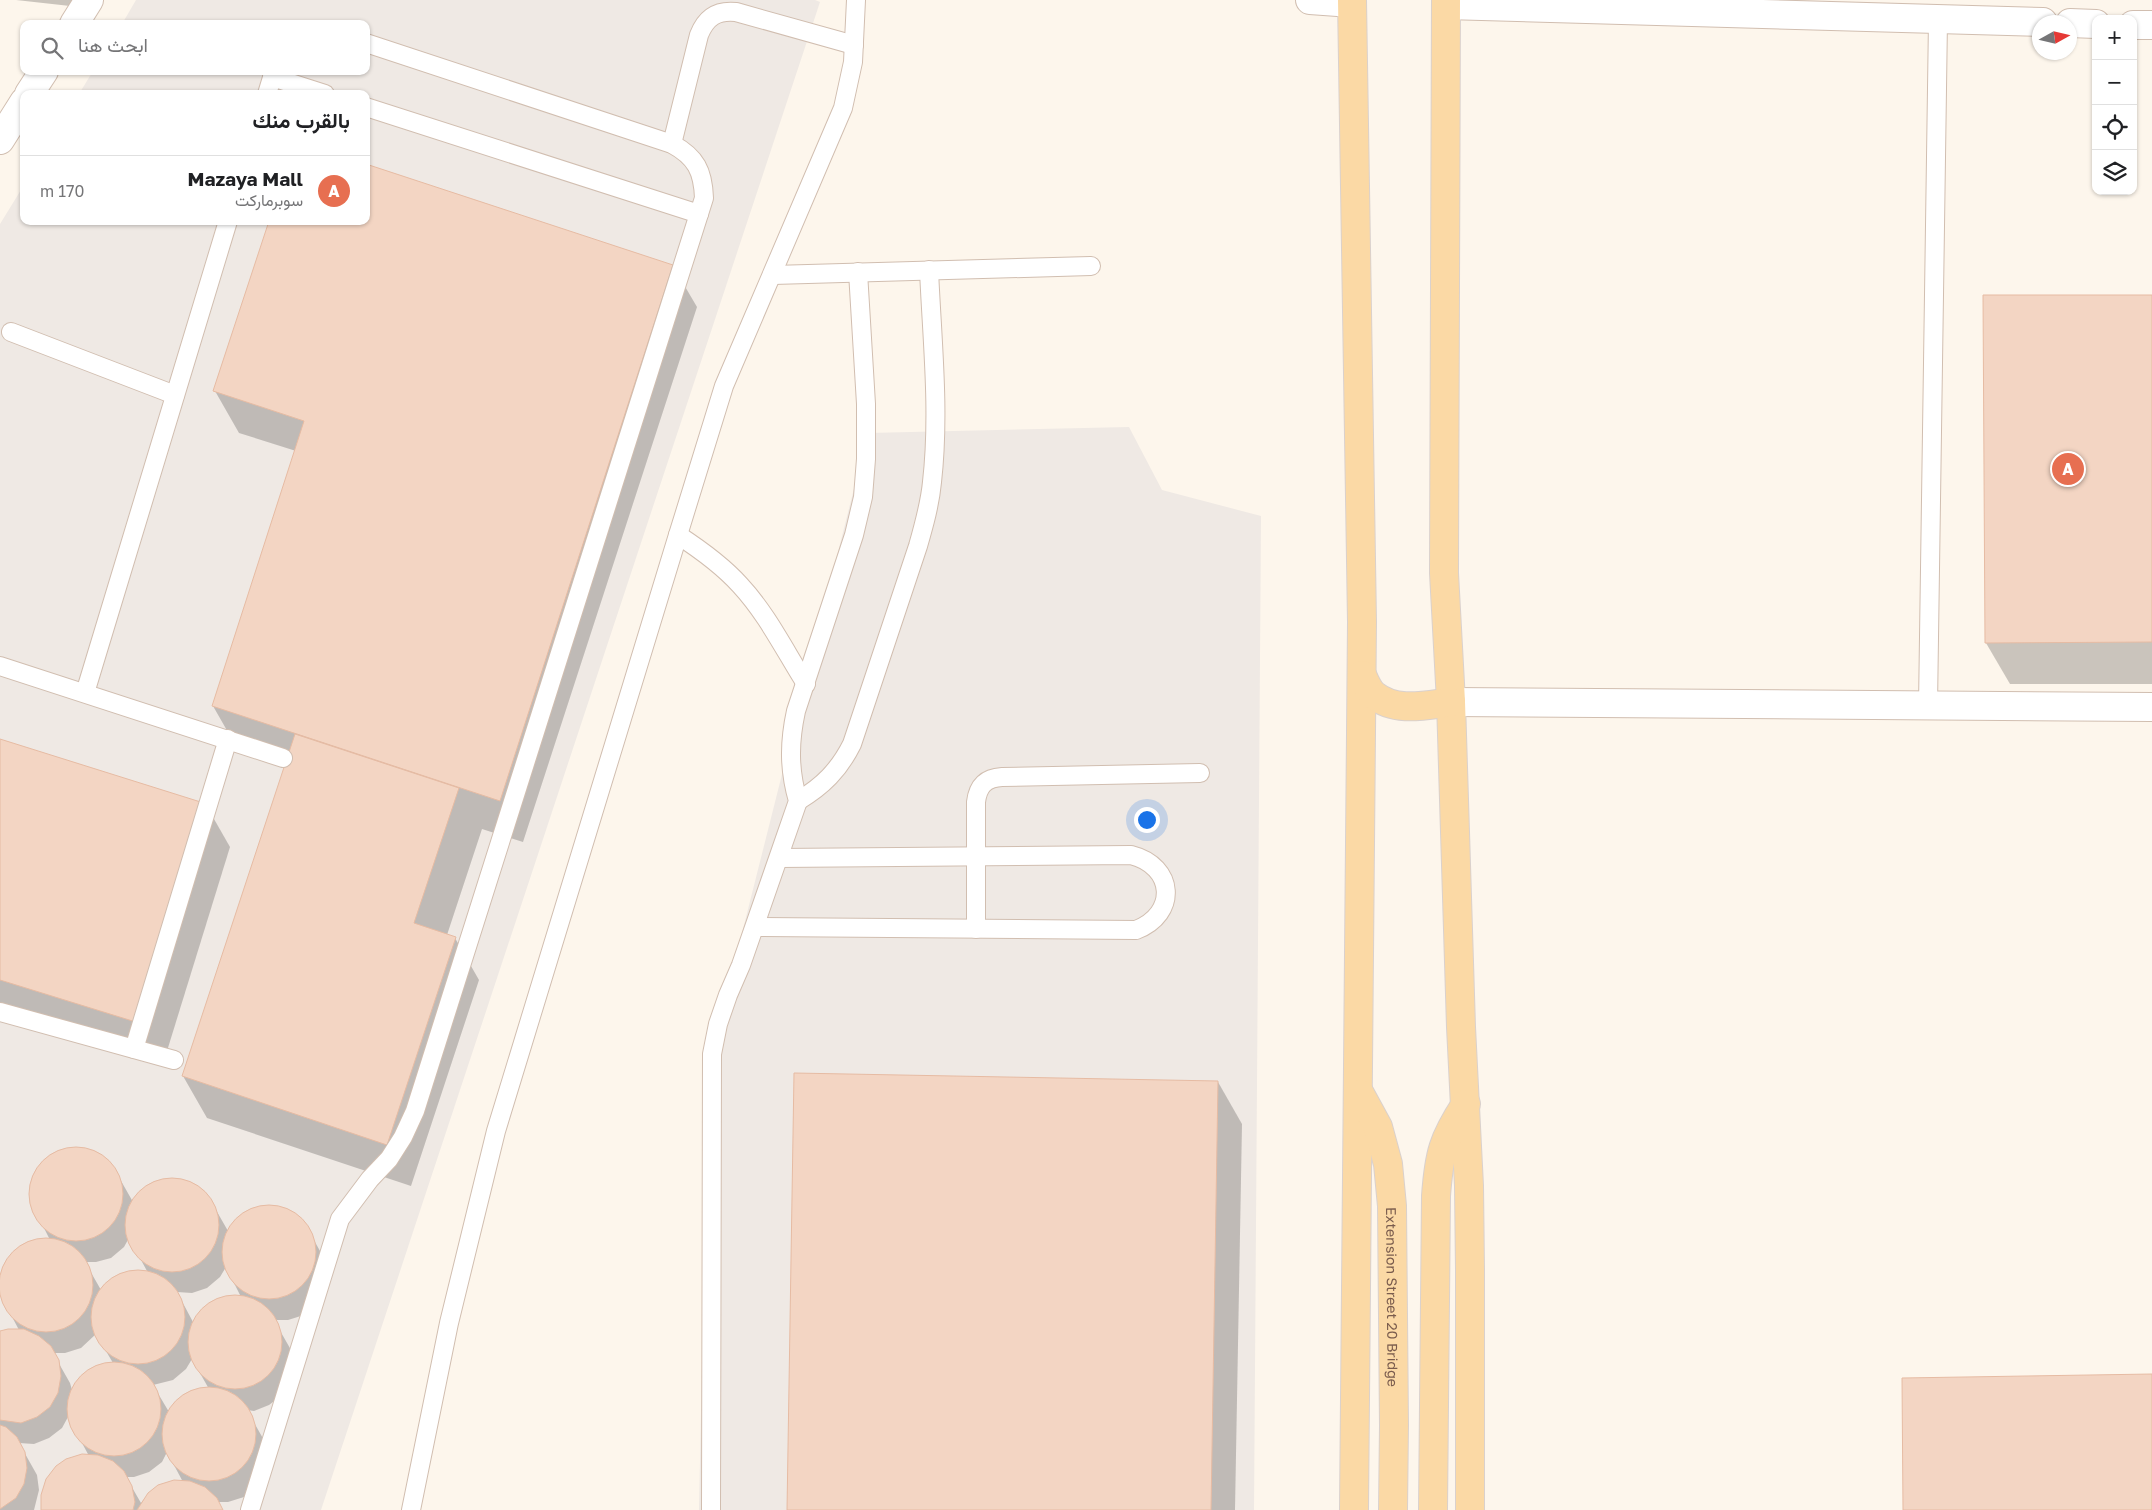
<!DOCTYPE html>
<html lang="ar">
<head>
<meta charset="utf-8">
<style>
  :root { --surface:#fff; --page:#f2f2f2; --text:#202124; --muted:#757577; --line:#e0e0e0; --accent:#e76f51 }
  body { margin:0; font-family:"Golos Text",Vazirmatn,sans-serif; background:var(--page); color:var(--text); direction:rtl }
  .controls { position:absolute; right:15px; top:15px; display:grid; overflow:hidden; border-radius:10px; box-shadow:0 1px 4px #0004 }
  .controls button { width:45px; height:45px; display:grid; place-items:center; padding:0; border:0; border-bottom:1px solid var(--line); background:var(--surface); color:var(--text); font:25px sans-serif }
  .compass { position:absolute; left:2032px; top:15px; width:45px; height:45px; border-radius:50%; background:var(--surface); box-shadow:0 1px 4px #0004; rotate:82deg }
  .you { position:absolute; left:1146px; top:819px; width:18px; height:18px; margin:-12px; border:4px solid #fff; border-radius:50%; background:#1a73e8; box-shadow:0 0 0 8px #1a73e833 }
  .badge { display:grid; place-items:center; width:32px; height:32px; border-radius:50%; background:var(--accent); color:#fff; font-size:16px; font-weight:700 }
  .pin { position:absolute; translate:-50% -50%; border:2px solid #fff; box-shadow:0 1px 5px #0006 }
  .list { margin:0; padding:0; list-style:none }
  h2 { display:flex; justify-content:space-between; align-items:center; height:65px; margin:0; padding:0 20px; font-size:21px }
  h2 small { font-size:16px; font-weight:400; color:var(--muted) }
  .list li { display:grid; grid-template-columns:32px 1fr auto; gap:15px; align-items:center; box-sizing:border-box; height:70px; padding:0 20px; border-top:1px solid var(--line) }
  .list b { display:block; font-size:19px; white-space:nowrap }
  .list p { margin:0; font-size:16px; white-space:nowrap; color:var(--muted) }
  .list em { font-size:16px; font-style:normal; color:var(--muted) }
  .icon { flex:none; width:28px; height:28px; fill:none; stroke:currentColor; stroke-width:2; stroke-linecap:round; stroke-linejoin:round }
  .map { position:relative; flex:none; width:2152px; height:1510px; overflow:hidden; direction:ltr }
  .search { position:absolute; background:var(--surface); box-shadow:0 1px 4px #0004; left:20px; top:20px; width:350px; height:55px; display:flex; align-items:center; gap:12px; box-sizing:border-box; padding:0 18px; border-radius:10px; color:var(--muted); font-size:19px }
  .panel { position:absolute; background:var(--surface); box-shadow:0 1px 4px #0004; left:20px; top:90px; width:350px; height:135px; border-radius:10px; direction:rtl }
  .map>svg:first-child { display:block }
  .industrial { fill:#efe9e4 }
  .shadow { fill:#0003; fill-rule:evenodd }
  .building { fill:#f3d5c3; stroke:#e6bba3 }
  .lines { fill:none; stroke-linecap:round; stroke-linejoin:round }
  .service-casing { stroke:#d1beb0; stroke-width:20 }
  .minor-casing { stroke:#d1beb0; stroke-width:30 }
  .primary-casing { stroke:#dad1cd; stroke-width:30 }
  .service { stroke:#fff; stroke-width:18 }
  .minor { stroke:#fff; stroke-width:28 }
  .primary { stroke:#fbd9a5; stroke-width:28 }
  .labels { text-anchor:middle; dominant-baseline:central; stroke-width:4; stroke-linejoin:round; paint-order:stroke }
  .street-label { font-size:14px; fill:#7a5c4d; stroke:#fffaf3 }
</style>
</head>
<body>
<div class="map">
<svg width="2152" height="1510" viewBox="0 0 2152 1510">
  <rect width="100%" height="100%" fill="#fdf6ec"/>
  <g class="industrial">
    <path d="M136,0H815L820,2L321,1510H0V224L24,185V221H366V94H79L93,71H366V24H122Z"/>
    <path d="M1129,427L1162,490L1261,516L1254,1510H699L708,1068L868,433Z"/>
  </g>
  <g class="shadow">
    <path d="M16,0H72L70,6Z"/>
    <path d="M673,266L697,307L523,842L482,829L447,935L455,938L479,980L411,1186L207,1118L183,1076L286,764L237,748L213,706L296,451L239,433L215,391Z"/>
    <path d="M2152,296V684H2010L1986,643Z"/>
    <path d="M0,740L206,805L230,847L163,1064L0,1013Z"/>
    <path d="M1218,1082L1242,1124L1235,1510H788Z"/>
    <path d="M70,1149H86L101,1155L112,1165L133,1202L141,1191L151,1184L167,1179H182L197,1186L208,1196L228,1231L238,1219L248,1211L262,1207L279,1208L293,1214L305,1224L325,1260L304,1315L288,1320H274L291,1350L282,1395L269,1405L254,1411L247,1410L265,1442L257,1487L244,1497L228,1502H218L222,1510H43L89,1456L68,1417L62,1428L49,1438L34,1444L19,1443L37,1475L39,1490L34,1510H0V1332L19,1330L1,1296L0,1280L5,1264L15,1252L25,1244L40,1240H50L32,1204L31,1189L35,1173L45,1160L55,1153ZM129,1238L147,1271H132L117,1276L107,1283L101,1290L85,1262H96L111,1258L124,1247ZM226,1267L241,1297H228L213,1302L203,1309L193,1322L177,1292L192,1293L207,1288L220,1277ZM96,1334L113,1363L93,1368L83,1375L72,1390L70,1383L53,1353H65L81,1348ZM192,1359L209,1389L203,1388L187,1393L178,1400L169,1412L153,1385L173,1380L186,1369ZM167,1452L183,1482L149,1493L141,1503L126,1477H134L149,1472L162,1462Z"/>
  </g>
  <g class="building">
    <path d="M366,164L673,265L500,801L212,706L304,421L213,391L269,221H366Z"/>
    <path d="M1983,295H2152V642L1985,643Z"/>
    <path d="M295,734L459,788L414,923L456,937L387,1145L182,1076Z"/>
    <path d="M0,739L207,804L139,1023L0,980Z"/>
    <path d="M794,1073L1218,1081L1211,1510H787Z"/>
    <circle cx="76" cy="1194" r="47"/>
    <circle cx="172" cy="1225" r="47"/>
    <circle cx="269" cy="1252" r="47"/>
    <circle cx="46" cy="1285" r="47"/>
    <circle cx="138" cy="1317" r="47"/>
    <circle cx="235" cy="1342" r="47"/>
    <path d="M8,1329H24L39,1336L51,1346L59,1360L61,1376L58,1393L50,1407L37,1417L21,1423L0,1420V1331Z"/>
    <circle cx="114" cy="1409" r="47"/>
    <path d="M2152,1374V1510H1903L1902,1378Z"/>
    <circle cx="209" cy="1434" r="47"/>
    <path d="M0,1425L6,1427L17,1437L25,1452L27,1468L24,1484L16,1498L0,1509Z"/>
    <path d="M82,1454L98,1455L113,1461L124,1471L132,1486L135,1502L133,1510H41V1495L46,1479L56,1466L66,1459Z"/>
    <path d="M174,1480L190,1481L205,1487L217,1498L223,1510H137L148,1493L158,1485Z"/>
  </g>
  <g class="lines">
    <g class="service-casing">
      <g id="service">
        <path d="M272,77L325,94"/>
        <path d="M267,94L274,71"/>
        <path d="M366,107L699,214"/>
        <path d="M672,144L699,35C706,17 717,10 736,12L854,45"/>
        <path d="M773,275L1091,266"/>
        <path d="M11,332L175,395"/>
        <path d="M678,535C701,550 722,565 740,585C767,614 785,651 806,684"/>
        <path d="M0,666L283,758"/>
        <path d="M85,693L228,221"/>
        <path d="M1928,706L1938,20"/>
        <path d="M798,801C823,786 839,770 852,744L918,546C924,525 930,504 932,482C940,412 932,340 929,270"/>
        <path d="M755,927L1136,930C1178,914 1175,866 1131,855L779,858"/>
        <path d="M976,929V802C978,786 985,778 1002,777L1200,773"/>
        <path d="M0,1012L174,1060"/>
        <path d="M134,1049L228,739"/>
        <path d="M250,1510L340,1219L370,1179L389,1159L403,1137L415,1111L704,198C703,171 696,157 672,144L366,43"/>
        <path d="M411,1510L449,1323L496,1131L678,535L724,386L843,108L853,62L856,0"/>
        <path d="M711,1510L712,1054L718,1024L728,995L741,965L798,801C789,770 789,743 796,711L854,535L863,497L866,459V404L858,272"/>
      </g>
    </g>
    <g class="minor-casing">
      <g id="minor">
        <path d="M1310,0L1352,3"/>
        <path d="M1446,5L2043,22"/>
        <path d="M2070,23L2096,24"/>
        <path d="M74,24L89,0"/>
        <path d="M2133,25H2152"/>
        <path d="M29,94L44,71"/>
        <path d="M0,140L24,102"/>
        <path d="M1451,702L2152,707"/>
      </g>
    </g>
    <g class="primary-casing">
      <g id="primary">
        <path d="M1352,0L1362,622L1354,1510"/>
        <path d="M1446,0L1444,573L1451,702L1461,1027L1469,1186L1470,1270V1510"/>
        <path d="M1362,675C1365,682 1369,691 1374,695C1396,713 1426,705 1451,702"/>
        <path id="s1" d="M1360,1094L1378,1127L1388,1164L1392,1206L1394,1425L1393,1510"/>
        <path d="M1433,1510L1436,1196C1439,1154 1443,1139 1466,1104"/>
      </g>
    </g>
    <use href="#service" class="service"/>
    <use href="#minor" class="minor"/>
    <use href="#primary" class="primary"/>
  </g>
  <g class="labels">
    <g class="street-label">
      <text stroke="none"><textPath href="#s1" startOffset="209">Extension Street 20 Bridge</textPath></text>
    </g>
  </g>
</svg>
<div class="controls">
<button>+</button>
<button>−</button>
<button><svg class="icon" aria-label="locate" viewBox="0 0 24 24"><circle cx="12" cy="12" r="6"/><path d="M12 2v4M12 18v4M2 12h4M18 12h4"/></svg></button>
<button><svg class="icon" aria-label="layers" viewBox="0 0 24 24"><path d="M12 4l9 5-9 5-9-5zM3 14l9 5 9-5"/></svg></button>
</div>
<svg class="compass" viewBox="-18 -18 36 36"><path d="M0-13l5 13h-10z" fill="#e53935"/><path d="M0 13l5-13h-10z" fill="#757577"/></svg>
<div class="you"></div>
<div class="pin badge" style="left:2068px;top:469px">A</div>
<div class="search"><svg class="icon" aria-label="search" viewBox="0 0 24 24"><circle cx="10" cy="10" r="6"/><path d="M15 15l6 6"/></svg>ابحث هنا</div>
<section class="panel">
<h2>بالقرب منك<small></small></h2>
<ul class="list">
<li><span class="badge">A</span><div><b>Mazaya Mall</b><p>سوبرماركت</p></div><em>170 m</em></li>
</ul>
</section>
</div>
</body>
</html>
